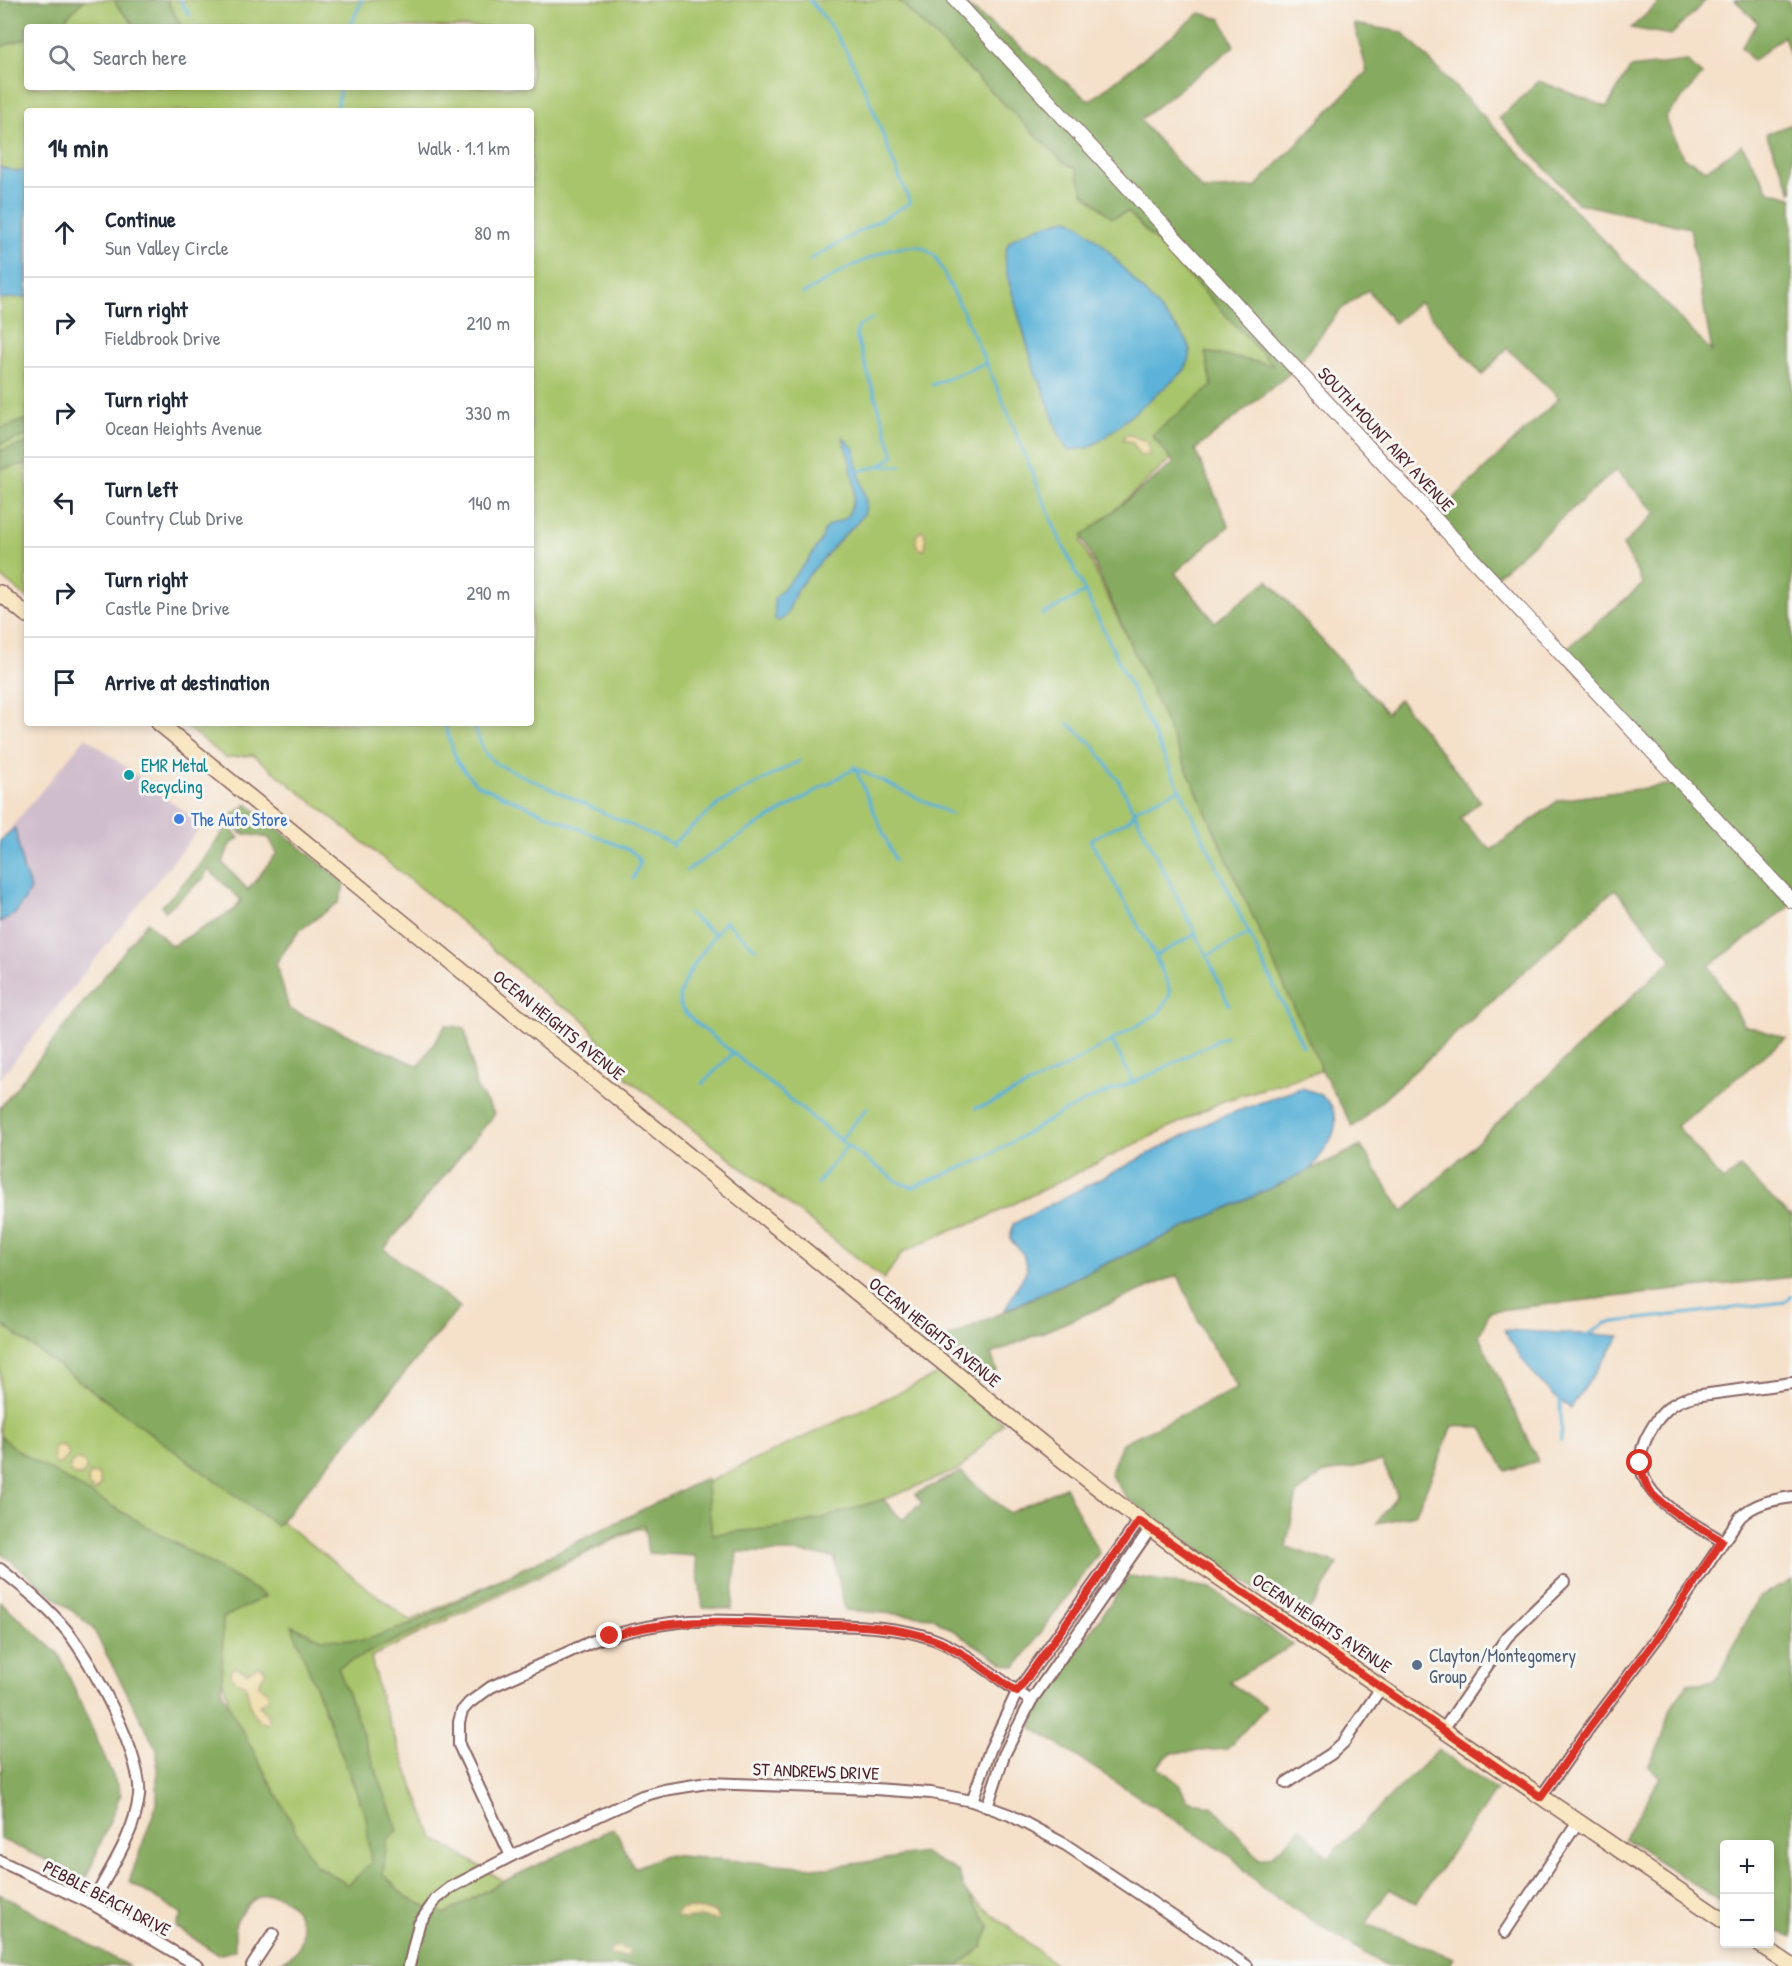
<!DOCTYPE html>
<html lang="en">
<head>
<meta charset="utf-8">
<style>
  :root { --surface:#fff; --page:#f6f6f7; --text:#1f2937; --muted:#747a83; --line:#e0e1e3 }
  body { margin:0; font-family:"Patrick Hand",sans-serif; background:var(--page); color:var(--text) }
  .controls { position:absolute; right:18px; bottom:18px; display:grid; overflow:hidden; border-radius:6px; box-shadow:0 3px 9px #0003 }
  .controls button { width:54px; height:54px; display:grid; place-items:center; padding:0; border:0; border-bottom:2px solid var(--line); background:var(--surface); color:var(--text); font:30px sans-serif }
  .stop { position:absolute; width:18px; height:18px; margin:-14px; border:4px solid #d93025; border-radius:50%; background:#fff }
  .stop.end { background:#d93025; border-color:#fff; box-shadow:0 2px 6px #0008 }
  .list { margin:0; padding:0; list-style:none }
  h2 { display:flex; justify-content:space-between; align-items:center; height:78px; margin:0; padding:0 24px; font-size:26px }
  h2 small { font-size:20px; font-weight:400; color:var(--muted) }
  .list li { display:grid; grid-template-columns:39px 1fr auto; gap:18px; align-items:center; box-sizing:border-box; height:90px; padding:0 24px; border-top:2px solid var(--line) }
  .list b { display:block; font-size:22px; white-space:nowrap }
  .list p { margin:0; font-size:20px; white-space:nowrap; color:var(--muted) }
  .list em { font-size:20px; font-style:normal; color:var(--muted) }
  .icon { flex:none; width:33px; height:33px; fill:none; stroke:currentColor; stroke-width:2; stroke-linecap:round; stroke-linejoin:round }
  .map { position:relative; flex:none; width:1792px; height:1966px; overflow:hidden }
  .search { position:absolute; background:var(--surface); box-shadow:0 3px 9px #0003; left:24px; top:24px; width:510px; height:66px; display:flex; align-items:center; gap:15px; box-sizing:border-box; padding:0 21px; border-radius:6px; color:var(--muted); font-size:22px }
  .panel { position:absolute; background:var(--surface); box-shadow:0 3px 9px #0003; left:24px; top:108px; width:510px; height:618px; border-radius:6px }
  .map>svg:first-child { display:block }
  .industrial { fill:#d0bdcc }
  .green { fill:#a9c56c; stroke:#7a724c; stroke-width:1.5; fill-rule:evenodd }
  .forest { fill:#86aa60; stroke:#686446; stroke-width:1.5; fill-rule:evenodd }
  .sand { fill:#eeda9e; stroke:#9c7c64; stroke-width:1.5 }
  .water { fill:#5bb2d8; stroke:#526882; stroke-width:1.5 }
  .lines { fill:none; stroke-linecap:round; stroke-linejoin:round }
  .stream { stroke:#5bb2d8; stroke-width:3 }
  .minor-casing { stroke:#866362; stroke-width:14 }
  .tertiary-casing { stroke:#866362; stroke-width:16 }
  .secondary-casing { stroke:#866362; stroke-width:18 }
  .minor { stroke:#fff; stroke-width:10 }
  .tertiary { stroke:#fff; stroke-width:14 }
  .secondary { stroke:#f9e7c3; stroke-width:15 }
  .route { stroke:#d93025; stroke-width:8 }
  .culture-dot { fill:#0f9aa8; stroke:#f6f6f2; stroke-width:2 }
  .shop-dot { fill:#3f7fe0; stroke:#f6f6f2; stroke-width:2 }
  .service-dot { fill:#5c6f8a; stroke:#f6f6f2; stroke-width:2 }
  .labels { text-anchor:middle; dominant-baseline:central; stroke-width:6; stroke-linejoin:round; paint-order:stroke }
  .street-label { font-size:18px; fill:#4a1f2b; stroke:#f6f6f2 }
  .culture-label { font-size:18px; fill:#0d838f; stroke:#f6f6f2; text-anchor:start }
  .shop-label { font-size:18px; fill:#366cbe; stroke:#f6f6f2; text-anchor:start }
  .service-label { font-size:18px; fill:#4e5e75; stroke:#f6f6f2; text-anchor:start }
</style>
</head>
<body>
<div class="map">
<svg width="1792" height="1966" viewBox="0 0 1792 1966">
  <rect width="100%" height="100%" fill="#f6f6f2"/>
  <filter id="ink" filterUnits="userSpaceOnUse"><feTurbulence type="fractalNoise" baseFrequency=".0167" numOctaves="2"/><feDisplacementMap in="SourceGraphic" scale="12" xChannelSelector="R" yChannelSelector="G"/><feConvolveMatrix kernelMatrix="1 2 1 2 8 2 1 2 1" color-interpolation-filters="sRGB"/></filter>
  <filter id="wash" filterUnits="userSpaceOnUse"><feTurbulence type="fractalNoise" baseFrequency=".008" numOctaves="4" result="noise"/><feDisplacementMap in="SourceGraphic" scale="24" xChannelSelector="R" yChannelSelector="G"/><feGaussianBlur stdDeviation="1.35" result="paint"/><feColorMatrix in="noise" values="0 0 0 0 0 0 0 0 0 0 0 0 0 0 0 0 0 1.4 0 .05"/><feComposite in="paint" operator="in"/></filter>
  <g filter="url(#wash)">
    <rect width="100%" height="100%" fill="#f5e0c9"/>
    <path class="industrial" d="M86,737L202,825L0,1079V841Z"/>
    <g class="green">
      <path d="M21,0H934L1274,365L1081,541L1331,1064L1317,1072L1223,1101L979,1221L953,1229L902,1253L884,1279L627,1078L584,1020L572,1011L555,1003L445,908L253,755L226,758L182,723H531V111H27V598L0,576V3ZM27,27H531V87H27Z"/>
      <path d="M0,1304L410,1621L943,1372L1003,1423L960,1469L782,1540L637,1529L371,1657L381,1701L433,1838L517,1889L953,1883L1057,1966H436L376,1947L256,1802L222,1678L219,1583L0,1445Z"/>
    </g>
    <g class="forest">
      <path d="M0,0H84L57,27H27V38L0,47Z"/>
      <path d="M115,0H167L182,27H136L117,6Z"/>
      <path d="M898,0H960L1090,101L1200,13L1221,19L1234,46L1140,120L1203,190L1255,187L1367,71L1354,24L1402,32L1712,352L1690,228L1577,203L1499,118L1539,81L1607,107L1630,68L1687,61L1702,75L1665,118L1683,157L1706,170L1742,145L1769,191L1792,197V905L1709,966L1744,1025L1786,1038L1677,1126L1723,1181L1740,1167L1790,1216L1792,1215V1277L1490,1311L1479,1336L1538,1461L1506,1471L1482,1428L1453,1426L1415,1515L1377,1523L1397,1495L1382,1461L1322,1474L1297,1494L1286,1547L1338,1564L1314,1604L1299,1620L1127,1498L1110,1474L1122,1443L1238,1388L1204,1334L1178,1275L991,1354L997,1371L976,1381L951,1360L936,1343L1361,1146L1403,1212L1672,959L1615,889L1353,1127L1324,1075L1082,536L1174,463L1152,435L1212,386L1205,352L1273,365L1128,212L1112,218L1083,192L1076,169L1063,162ZM1368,290L1394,323L1419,302L1482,375L1507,348L1559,398L1433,518L1492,580L1616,470L1656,513L1623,545L1643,584L1560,654L1681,783L1559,800L1491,850L1460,819L1480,801L1399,699L1387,713L1268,580L1215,622L1175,573L1229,526L1195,450L1295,369L1339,311Z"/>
      <path d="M1662,0H1706L1671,35L1631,28Z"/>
      <path d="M1735,0H1788L1792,11V62L1784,36L1753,61L1741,47L1758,23Z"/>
      <path d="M1792,124V193L1766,134Z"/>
      <path d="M27,419V436L0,444V429Z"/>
      <path d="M27,443V464L0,469V451Z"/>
      <path d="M247,804L345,883L339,902L299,931L276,963L289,1009L419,1066L446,1025L465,1028L476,1087L495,1114L384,1249L460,1307L277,1526L0,1323V1108L147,922L172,946L234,910L241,900L208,869L204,878L165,911L162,906L196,870L227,826L239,838L229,846L223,863L248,890L277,853L269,838L240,833L230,817Z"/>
      <path d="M0,1436L21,1453L266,1596L223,1618L222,1693L314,1864L348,1885L371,1863L366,1817L292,1626L322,1639L364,1640L409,1625L706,1478L712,1534L774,1528L820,1519L883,1499L902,1520L922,1503L915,1494L961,1472L1009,1513L1065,1487L1099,1553L1016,1667L1005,1664L932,1617L845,1610L834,1557L795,1552H737L732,1609L703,1608L695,1556L648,1553L644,1524L338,1667L398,1830L387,1841L383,1874L407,1898L445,1914L498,1884L614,1828L634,1868L666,1855L827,1868L923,1853L959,1872L963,1888L990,1926L982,1947L958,1966H272C281,1962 289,1959 296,1951C319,1924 277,1871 247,1906C243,1911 238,1917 236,1922C234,1930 235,1942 235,1950L219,1955L176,1927L182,1914L129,1882L157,1803V1750L92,1627L0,1552Z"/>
      <path d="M1129,1576L1211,1588L1293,1645L1229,1682L1266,1707L1227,1749L1171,1753L1157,1766L1179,1784L1187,1800L1213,1807L1260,1859L1272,1856L1301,1828L1328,1858L1438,1750L1496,1790L1416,1903L1389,1889L1366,1924L1454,1958L1449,1966H1385L1264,1890L1232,1857L1031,1727L1041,1704Z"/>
      <path d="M1792,1580V1937L1770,1928V1844H1724V1904L1624,1838L1661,1777L1648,1767L1662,1739L1669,1711L1687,1684L1716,1681L1758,1598Z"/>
      <path d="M0,1601L59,1654L121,1794L86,1878L0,1839V1772L3,1768L0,1756Z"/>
      <path d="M0,1894L128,1966H0Z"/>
    </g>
    <g class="sand">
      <path d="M1131,435L1148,442L1149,455L1140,456L1133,443L1123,440L1124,436Z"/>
      <path d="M922,530C926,534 927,543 925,549L921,550L916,545V536Z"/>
      <path d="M62,1445L69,1453L67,1458L58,1465L54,1462L53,1449L56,1446Z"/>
      <circle cx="78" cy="1468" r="8"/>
      <path d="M90,1474H98L101,1484L96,1491C87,1488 86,1482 90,1474Z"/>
      <path d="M258,1666L263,1668L266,1672L258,1684C264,1691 270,1688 268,1700L259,1705L267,1714L269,1722L266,1724L258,1720L252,1711L245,1684C237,1683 231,1679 230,1671L235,1667L247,1673Z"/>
      <path d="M688,1908L715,1912L718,1918L717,1920L700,1917L683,1919L676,1916L679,1910Z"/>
      <path d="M618,1946L627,1950L630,1954L624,1957L610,1955V1950Z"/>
    </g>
    <g class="water">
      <path d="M0,167L15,171H27V296L24,297L0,299Z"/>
      <path d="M1069,219L1080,225L1102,244L1186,339C1193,352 1191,360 1183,372L1103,439L1088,448L1068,450L1060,437L1040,381L1037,379L1008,278C1006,268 1003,254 1008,244C1013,234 1057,220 1069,219Z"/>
      <path d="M843,437L855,449L856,461L866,502L865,512L858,522L842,537L797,589L787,614L783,619L778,621L775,619L774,599L809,559L822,539L825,529L830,525L846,518C863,491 850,466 843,437Z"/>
      <path d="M15,828L23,868L31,890L15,914L0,922V841Z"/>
      <path d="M1301,1088C1308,1090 1318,1092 1323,1097C1351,1121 1326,1148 1310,1170L1005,1310L1027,1269L1023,1254L1010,1239L1013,1224L1218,1118Z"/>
      <path d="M1504,1330L1620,1336L1571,1408C1545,1394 1518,1355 1504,1330Z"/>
    </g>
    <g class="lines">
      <g class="stream">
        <path d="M180,0L190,16"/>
        <path d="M196,26L197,27"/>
        <path d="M350,27L362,0"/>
        <path d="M337,111L340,87"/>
        <path d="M809,260L910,203C903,184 894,165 887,146C868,94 848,41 809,0"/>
        <path d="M803,294L846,269L890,249L918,246L925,249L935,256L961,307L1000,394L1057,533L1303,1046"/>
        <path d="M932,385L986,363"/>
        <path d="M882,466H901"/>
        <path d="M859,471L880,466L894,456L856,335L859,326L872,319"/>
        <path d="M1042,615L1085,592"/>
        <path d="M444,723L457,762L476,784L631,851L636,855L640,863L633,879"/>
        <path d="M472,723L485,753L495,763L672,844"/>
        <path d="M1068,723L1093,745L1118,780L1207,956L1229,1005"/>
        <path d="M855,768L951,814"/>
        <path d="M855,768L895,860"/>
        <path d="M673,847L672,844L719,804L799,761"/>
        <path d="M686,871L751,829L855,768L854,766"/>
        <path d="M689,914L716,935"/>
        <path d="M756,949L725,921C714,937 674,985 680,1004C682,1011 689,1017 695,1022L847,1146L900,1183L913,1187L983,1159L1056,1116L1086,1101L1152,1074L1226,1036"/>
        <path d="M1155,956L1196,934"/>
        <path d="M1207,956L1250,933"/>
        <path d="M1112,1041L1134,1083"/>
        <path d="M702,1084L733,1053"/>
        <path d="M975,1108L987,1105L1066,1067L1159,1013L1170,995L1168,984L1155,956L1090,840L1130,819L1138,808L1180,789"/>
        <path d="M840,1140L867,1108"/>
        <path d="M817,1184L847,1146"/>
        <path d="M1586,1336L1606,1323L1785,1302L1792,1295"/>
        <path d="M1560,1398L1561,1441"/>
      </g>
    </g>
  </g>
  <g filter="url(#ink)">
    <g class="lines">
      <g class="minor-casing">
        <g id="minor">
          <path d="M1722,1541C1684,1517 1617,1489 1649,1433C1660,1413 1672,1401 1694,1396L1792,1383"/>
          <path d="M0,1569C24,1588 48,1607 67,1631C92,1662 143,1757 139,1796C135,1834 109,1870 92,1904"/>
          <path d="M1443,1730L1507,1637L1564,1582"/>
          <path d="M1286,1783L1331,1754L1344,1742L1381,1688"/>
          <path d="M1541,1797L1590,1727L1661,1633L1740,1517C1755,1503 1772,1500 1792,1497"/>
          <path d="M972,1801L990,1750L1017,1692L1139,1521"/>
          <path d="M987,1807L1004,1755L1031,1701L1150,1529"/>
          <path d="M511,1856L459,1745V1722L462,1711L469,1703L491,1687L593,1641C625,1631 658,1623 691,1621C730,1619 770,1623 809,1624C850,1626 892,1625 931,1638C967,1651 999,1680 1031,1701"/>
          <path d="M0,1861L92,1904L198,1966"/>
          <path d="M1505,1932L1578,1822"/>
          <path d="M252,1966L273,1934"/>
          <path d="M409,1966L419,1924L436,1899L450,1888L511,1856L642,1796L664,1790L707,1783L875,1789L931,1793L972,1801L1010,1815L1066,1845L1247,1966"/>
        </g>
      </g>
      <g class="tertiary-casing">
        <path id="tertiary" d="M955,0L1381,461L1792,901"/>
      </g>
      <g class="secondary-casing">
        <g id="secondary">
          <path d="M0,593L27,615"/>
          <path d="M159,723C397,917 633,1112 872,1305C980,1392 1085,1482 1198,1563L1724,1921"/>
          <path d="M1759,1944L1792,1966"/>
        </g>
      </g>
      <use href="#minor" class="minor"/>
      <use href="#tertiary" class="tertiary"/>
      <use href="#secondary" class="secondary"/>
    </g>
  </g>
  <g class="lines" filter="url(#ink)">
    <path class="route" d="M610,1636C677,1616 736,1622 805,1624C848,1626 891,1624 932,1639C963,1650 990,1674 1017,1692L1139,1521L1541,1797L1590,1727L1661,1633L1722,1541C1703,1529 1662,1508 1649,1490C1644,1482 1642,1473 1640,1463"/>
  </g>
  <circle class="culture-dot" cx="129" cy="775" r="6"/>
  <circle class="shop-dot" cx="179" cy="819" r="6"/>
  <circle class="service-dot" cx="1417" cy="1665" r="6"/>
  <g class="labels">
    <g class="street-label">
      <text transform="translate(1386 439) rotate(47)">SOUTH MOUNT AIRY AVENUE</text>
      <text transform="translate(559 1025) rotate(39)">OCEAN HEIGHTS AVENUE</text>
      <text transform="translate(935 1332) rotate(39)">OCEAN HEIGHTS AVENUE</text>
      <text transform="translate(1322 1623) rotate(34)">OCEAN HEIGHTS AVENUE</text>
      <text transform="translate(816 1771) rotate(2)">ST ANDREWS DRIVE</text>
      <text transform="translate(107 1898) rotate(28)">PEBBLE BEACH DRIVE</text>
    </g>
    <g class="culture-label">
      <text x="141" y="765">EMR Metal<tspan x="141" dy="21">Recycling</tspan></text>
    </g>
    <g class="shop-label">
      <text x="191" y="819">The Auto Store</text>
    </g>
    <g class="service-label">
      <text x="1429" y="1655">Clayton/Montegomery<tspan x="1429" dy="21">Group</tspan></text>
    </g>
  </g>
</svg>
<div class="controls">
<button>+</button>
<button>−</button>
</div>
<div class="stop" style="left:1640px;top:1463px"></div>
<div class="stop end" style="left:610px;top:1636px"></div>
<div class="search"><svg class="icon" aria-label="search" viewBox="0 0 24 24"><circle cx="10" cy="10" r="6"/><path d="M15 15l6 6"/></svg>Search here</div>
<section class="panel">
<h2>14 min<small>Walk · 1.1 km</small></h2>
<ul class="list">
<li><svg class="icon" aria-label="ahead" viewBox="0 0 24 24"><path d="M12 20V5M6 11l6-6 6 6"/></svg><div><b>Continue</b><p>Sun Valley Circle</p></div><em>80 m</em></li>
<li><svg class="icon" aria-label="right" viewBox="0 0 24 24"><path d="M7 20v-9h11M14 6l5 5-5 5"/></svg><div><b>Turn right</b><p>Fieldbrook Drive</p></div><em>210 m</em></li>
<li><svg class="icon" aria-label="right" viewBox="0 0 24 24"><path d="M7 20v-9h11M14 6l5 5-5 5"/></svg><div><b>Turn right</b><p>Ocean Heights Avenue</p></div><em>330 m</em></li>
<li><svg class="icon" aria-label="left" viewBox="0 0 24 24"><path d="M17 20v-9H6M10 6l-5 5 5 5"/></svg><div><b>Turn left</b><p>Country Club Drive</p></div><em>140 m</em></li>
<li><svg class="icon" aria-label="right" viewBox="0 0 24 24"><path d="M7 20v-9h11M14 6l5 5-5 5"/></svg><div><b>Turn right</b><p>Castle Pine Drive</p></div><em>290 m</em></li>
<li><svg class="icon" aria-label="arrive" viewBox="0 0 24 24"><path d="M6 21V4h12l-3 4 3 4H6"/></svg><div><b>Arrive at destination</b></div></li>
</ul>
</section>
</div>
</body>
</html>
